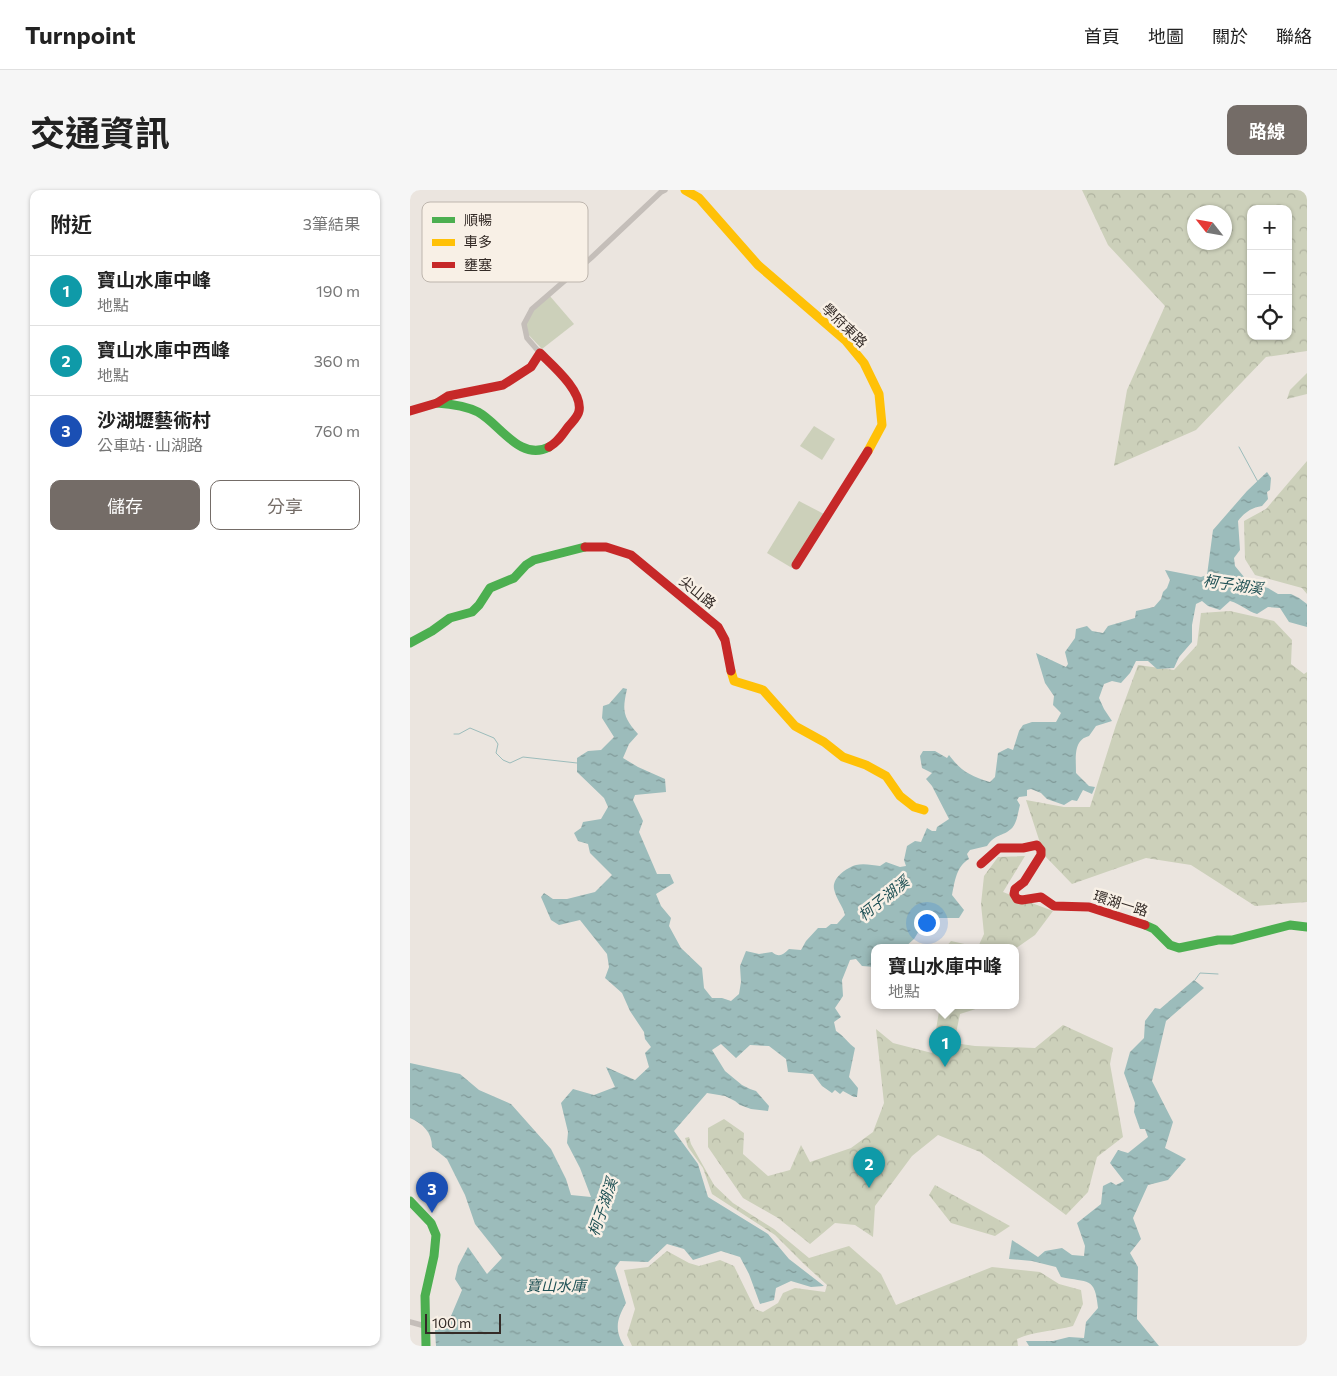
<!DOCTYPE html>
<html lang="zh-TW">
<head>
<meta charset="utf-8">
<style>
  :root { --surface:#fff; --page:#f6f6f6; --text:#222; --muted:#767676; --line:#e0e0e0; --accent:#746c67 }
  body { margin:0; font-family:Commissioner,"Noto Sans TC",sans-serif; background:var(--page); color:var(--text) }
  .controls { position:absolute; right:15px; top:15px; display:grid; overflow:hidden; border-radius:10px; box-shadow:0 1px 4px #0004 }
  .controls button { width:45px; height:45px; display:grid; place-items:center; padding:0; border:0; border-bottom:1px solid var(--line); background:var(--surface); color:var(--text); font:25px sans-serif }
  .compass { position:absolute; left:777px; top:15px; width:45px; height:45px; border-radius:50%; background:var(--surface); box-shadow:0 1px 4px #0004; rotate:301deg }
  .scale { position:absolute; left:15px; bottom:12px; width:76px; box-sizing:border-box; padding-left:5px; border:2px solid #342b27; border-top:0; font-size:14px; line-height:18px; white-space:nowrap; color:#342b27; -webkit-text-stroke:4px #f8f0e6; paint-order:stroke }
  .you { position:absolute; left:516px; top:732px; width:18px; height:18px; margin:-12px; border:4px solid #fff; border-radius:50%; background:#1a73e8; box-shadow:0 0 0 8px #1a73e833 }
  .badge { display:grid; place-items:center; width:32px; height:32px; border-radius:50%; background:var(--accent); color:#fff; font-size:16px; font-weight:700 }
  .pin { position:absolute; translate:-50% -41px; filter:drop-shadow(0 1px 2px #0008) }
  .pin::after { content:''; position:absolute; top:26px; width:18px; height:15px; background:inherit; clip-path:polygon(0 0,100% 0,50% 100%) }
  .popup { position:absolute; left:461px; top:754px; width:148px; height:65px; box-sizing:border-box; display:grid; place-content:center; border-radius:10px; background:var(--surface); filter:drop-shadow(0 1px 4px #0005); font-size:16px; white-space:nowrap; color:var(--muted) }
  .popup b { font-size:19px; color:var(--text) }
  .popup::after { content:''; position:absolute; left:50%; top:100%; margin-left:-10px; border:10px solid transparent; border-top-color:var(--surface) }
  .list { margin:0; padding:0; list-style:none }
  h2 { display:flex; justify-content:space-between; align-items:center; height:65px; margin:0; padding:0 20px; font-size:21px }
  h2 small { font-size:16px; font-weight:400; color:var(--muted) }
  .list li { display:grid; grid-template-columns:32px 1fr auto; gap:15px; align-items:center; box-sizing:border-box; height:70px; padding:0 20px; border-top:1px solid var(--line) }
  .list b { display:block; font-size:19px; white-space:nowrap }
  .list p { margin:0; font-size:16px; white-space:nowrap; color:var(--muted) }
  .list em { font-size:16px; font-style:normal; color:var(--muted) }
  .actions { display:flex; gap:10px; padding:15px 20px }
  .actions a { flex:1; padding:11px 0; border:1px solid var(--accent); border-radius:10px; text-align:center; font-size:18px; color:var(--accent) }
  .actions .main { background:var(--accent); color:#fff }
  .icon { flex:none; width:28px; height:28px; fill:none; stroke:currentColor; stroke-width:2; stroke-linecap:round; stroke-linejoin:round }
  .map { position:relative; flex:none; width:897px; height:1156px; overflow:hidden; border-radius:10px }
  header { display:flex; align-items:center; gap:30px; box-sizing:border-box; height:70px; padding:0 25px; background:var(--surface); border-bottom:1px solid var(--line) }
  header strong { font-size:24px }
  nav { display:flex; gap:28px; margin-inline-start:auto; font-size:18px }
  .intro { display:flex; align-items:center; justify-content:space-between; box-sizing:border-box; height:120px; padding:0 30px }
  h1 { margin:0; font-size:35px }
  .button { padding:12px 22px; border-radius:10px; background:var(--accent); color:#fff; font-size:18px; font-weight:700 }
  main { display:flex; gap:30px; padding:0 30px }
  aside { flex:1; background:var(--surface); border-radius:10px; box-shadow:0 1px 4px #0004 }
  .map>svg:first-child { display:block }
  .green { fill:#ccd0ba }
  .forest { fill:url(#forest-crowns); fill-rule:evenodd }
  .water { fill:url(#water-ripples) }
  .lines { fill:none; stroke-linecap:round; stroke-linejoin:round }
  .stream { stroke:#9cbcbb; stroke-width:1 }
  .street { stroke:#c4beb9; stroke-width:5.5 }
  .fast { stroke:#4caf50; stroke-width:9 }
  .slow { stroke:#ffc107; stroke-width:9 }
  .jam { stroke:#c62828; stroke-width:9 }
  .labels { text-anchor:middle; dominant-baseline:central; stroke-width:5; stroke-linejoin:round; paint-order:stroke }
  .street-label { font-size:14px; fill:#342b27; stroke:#f8f0e6 }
  .water-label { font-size:15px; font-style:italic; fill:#1e5054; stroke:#f8f0e6 }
  .key { fill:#f8f0e6; stroke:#bdb5ad; stroke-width:1 }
  .key-label { font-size:14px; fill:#342b27 }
</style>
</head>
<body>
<header>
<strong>Turnpoint</strong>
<nav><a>首頁</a><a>地圖</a><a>關於</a><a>聯絡</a></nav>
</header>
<div class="intro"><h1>交通資訊</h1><a class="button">路線</a></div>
<main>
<aside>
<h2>附近<small>3筆結果</small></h2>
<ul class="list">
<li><span class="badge" style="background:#0f9aa8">1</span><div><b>寶山水庫中峰</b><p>地點</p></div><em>190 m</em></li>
<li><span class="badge" style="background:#0f9aa8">2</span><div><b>寶山水庫中西峰</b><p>地點</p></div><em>360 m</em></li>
<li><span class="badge" style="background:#1a4fb4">3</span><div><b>沙湖壢藝術村</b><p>公車站 · 山湖路</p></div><em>760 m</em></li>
</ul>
<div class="actions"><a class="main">儲存</a><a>分享</a></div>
</aside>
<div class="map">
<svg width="897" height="1156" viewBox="0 0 897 1156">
  <defs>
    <pattern id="forest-crowns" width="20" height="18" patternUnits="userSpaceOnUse" patternTransform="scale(1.25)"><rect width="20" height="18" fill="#ccd0ba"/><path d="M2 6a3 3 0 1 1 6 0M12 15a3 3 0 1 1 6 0" fill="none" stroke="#b0b3a0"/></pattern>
    <pattern id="water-ripples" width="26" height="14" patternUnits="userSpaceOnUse" patternTransform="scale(1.25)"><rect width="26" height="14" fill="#9cbcbb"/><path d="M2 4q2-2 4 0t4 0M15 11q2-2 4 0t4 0" fill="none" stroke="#809998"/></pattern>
  </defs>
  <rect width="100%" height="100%" fill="#ebe5df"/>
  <g class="green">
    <path d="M139,105L164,134L132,159L115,141L117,124Z"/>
    <path d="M404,236L425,249L412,270L390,256Z"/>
    <path d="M389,311L414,324L382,378L357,363Z"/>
  </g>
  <g class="forest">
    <path d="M672,0H897V161L856,167L786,240L704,276L717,200L755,116L698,55ZM841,19H878V146H841ZM784,22H814V52H784Z"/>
    <path d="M897,183V204L877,209L880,200Z"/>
    <path d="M897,271V404L892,398L845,385L835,369L834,331L856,319Z"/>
    <path d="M820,421L864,431L882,450L881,474L894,484L897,482V712L845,716L781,675L736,668L662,694L634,665L616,610L654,617H680L706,535L728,475L764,480L787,455L791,423Z"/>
    <path d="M615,666L593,702L643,721L625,745L605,759L535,758L541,751L568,757L574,744L571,714L574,686L588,667Z"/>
    <path d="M530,816H575L550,824L544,853L565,856L625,858L653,835L703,858L700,874L713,947L687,967L678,1002L656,1025L570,962L528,945L502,966L465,1016L463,1047L445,1035L425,1033L400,1054L368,1028L333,1008L298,957V938L314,929L334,943L333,964L358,986L380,980L391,955L400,972L441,958L463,942L474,913L466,839L483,853L522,863Z"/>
    <path d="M279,947L281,954L304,995L323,1013L364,1039L399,1068L439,1056L471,1084L486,1115L582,1077L630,1082L649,1094L671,1100L673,1114L663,1136C644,1141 625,1141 607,1149L608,1156H222L217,1145L225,1119L214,1080L238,1077L257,1061L279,1073L289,1076L310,1070L324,1076L345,1119L353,1122L368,1113L373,1103L385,1098L415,1102L417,1095L394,1074L365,1045L302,1004L293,978L278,957L275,948Z"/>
    <path d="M525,995L600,1036L585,1046L541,1033L519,1005Z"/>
  </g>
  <g class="water">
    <path d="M857,282L861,288L860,300L857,302L858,309L852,316C841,318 835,322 828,331L830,360L824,368L825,376L839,393L858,398L868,404H881L889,408L897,414V437L879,432L870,418L858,417L847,424C837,421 831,414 820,411L810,420L798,416L792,411L786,414L782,435V452L769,467L764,478L747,479L738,471H726L720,483L711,493L702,491L694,494L689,508L694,519L702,531L686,536L679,546C663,550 666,568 666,583L679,596L685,597L682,604L673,600L667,611L662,610L654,615L637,609L631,603L621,599L617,600V606L609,607L607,610L610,615C608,622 607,634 601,639C592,647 586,643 577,656L560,660L557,664L559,669C546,677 545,691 542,705L554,720L549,728H517L504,749L494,758H465V777L452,776L446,769L440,770L432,790L433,806L425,818L431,827L424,832L426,841C434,846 438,853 445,858L439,887L448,898L447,907H444L433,901L430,904L425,900L422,903L412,896L403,884L378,882L376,869L359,856L340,855L326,868L311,854L302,860L315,881L332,895L340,899L346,901L359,916L358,921L341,919L330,915L325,911L315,906L297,903L264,941L288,974L298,1007L358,1044L379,1069L414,1096L401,1097L381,1091L366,1098L364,1110L350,1114L339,1084L330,1067L311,1061L283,1070L274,1059L257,1054L238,1072L210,1071L205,1078L216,1113C207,1129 204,1139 214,1156H26L25,1140L41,1126L52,1100L45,1089L48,1076L58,1057L77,1084L92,1068L65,1034L55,1005L37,969L22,957C22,942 13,934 0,928V873L50,884L69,900L101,914L141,959L156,989L161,1005L181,1007L170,978L157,953L158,942L151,913L163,899L184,905L205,897L196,877L225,890L239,877L235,863L241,857L235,849L234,842L220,821L212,803L195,788L199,777L197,764L170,730L149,735L141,730L131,707L134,703L143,709H157L185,702L202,685L180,663L178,654L168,651L164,643L171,638L173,632L191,629L198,617L194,608L167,582V568L178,561L191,560L204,547L192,528L193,516L199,514L213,498L217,499C212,521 213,527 228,544L219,554L213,568L228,577L255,589L256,602L225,605L223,610L233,631L229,642L247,684H260L264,693L246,704L251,716L261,728L259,736L271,758L292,778L294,798L302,808H312L321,811L329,804L331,792L330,776L336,761L349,764L362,762C369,768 373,765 379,759L391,760L396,751L408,738H416L421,734H427L435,725C433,716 426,709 424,699C422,688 436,678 446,675C453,673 463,675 470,676L476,672L490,677L496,676L494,670L497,656L505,651L511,652L517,638L522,641H526L527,637L539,629L522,596L516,589L522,583L512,578L510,566L513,561H525L537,568L539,565C551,581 560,586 580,592L585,587L588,563L598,558L603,560L609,541L613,535L622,532H646L651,523L643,515L644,506L635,493L626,463L656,477L658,474L655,462L665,448L666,439L677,436L682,441L693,443L698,436L725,428L726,421L744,417L751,409L753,402L757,398L760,390L755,380L791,387L797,385L803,340L837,301Z"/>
    <path d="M784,790L794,798L756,831L742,891L763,932L755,958L776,969L758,990L738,995L723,1028L731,1049L720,1063L728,1077L727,1129L749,1156H619L616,1151H643L659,1147L674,1148L676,1132L688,1118C685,1086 678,1093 651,1087L646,1077L622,1071L599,1069L602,1050L628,1067L635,1061L652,1058L662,1065L674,1066L675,1056L667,1033L691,1014L693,996L701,992L706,995L714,991L700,973L708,960L718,963L738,947L735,939H730L724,922L725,913L714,883L720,862L734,848L735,831L745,818L750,819Z"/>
  </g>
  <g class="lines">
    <g class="stream">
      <path d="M829,257L848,292"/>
      <path d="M44,544H49L60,538L84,548L88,554L86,563L93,570L100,573L113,567L167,573"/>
      <path d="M785,790L790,783L808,784"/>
    </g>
    <g class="street">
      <path d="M130,163L117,148L114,134L122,119L181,68L251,2L255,0"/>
      <path d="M0,1132L15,1136"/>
    </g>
    <g class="fast">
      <path d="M27,213C41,214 56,216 68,222C90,234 110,272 139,257"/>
      <path d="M0,453L22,441L40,428L62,422L69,415L80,398L104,388L116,375L124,370L175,357"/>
      <path d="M735,735L744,739L760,755L769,758L808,750H822L880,735L897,737"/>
      <path d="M0,1011L21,1033L26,1045L24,1066L15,1106L16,1156"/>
    </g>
    <g class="slow">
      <path d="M275,0L289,8L348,75L435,150L454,173L469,204L472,235L458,261"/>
      <path d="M321,481L324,491L353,500L385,536L414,552L433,567L456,575L476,586L490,606L504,617L514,620"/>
    </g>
    <g class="jam">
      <path d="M0,221L27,213L38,206L93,195L121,177L130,163C142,175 173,201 169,221C168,227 162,232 158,237C152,245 148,252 139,257"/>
      <path d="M175,357H196L221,365L308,437L315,450L321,481"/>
      <path d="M386,375L458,261"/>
      <path d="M571,674L589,658H613L627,655L631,660V665L614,692L605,699L604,704L607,709L612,710L631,707L644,716L679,717L735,735"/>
    </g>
  </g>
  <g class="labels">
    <g class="street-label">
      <text transform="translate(435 135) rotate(44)">學府東路</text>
      <text transform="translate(288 402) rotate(39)">尖山路</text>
      <text transform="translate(711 713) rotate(17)">環湖一路</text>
    </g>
    <g class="water-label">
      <text transform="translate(823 394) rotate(8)">柯子湖溪</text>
      <text transform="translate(473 708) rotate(-39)">柯子湖溪</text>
      <text transform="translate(192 1017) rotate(-71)">柯子湖溪</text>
      <text x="146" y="1095">寶山水庫</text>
    </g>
  </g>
  <rect x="12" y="12" width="166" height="80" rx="8" class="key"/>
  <rect x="22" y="27" width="23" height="6" fill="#4caf50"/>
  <rect x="22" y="49" width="23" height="7" fill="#ffc107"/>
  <rect x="22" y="72" width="23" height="6" fill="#c62828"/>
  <g class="key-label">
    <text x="54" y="35">順暢</text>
    <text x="54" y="57">車多</text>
    <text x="54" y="80">壅塞</text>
  </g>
</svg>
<div class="controls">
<button>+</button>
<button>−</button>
<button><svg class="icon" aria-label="locate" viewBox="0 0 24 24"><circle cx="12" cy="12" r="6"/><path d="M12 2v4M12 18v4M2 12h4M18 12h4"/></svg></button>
</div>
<svg class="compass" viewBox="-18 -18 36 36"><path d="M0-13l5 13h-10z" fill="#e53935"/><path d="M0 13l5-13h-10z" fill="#767676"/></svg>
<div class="scale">100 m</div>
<div class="you"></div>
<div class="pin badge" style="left:535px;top:877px;background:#0f9aa8">1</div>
<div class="popup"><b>寶山水庫中峰</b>地點</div>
<div class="pin badge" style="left:459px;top:998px;background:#0f9aa8">2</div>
<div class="pin badge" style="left:22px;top:1023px;background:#1a4fb4">3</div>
</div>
</main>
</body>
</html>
